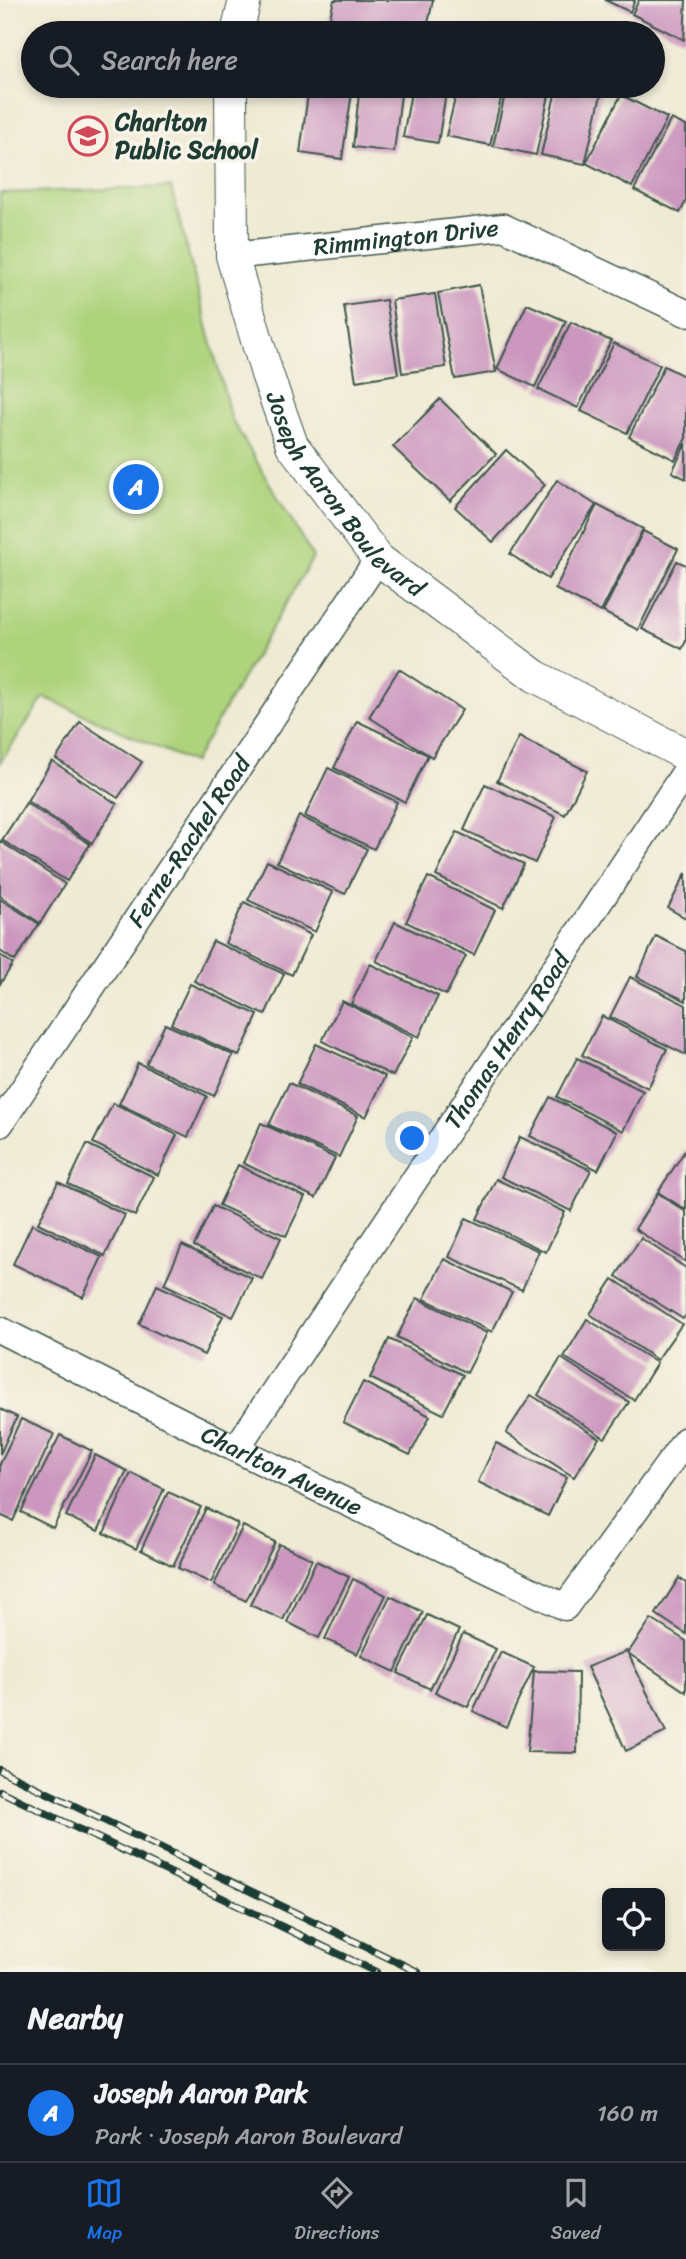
<!DOCTYPE html>
<html lang="en">
<head>
<meta charset="utf-8">
<style>
  :root { --surface:#171b24; --page:#20242c; --text:#f1f3f6; --muted:#9ea1a6; --line:#363941; --accent:#1a73e8 }
  body { margin:0; font-family:Sriracha,sans-serif; background:var(--page); color:var(--text) }
  .controls { position:absolute; right:21px; bottom:21px; display:grid; overflow:hidden; border-radius:10px; box-shadow:0 4px 10px #0003 }
  .controls button { width:63px; height:63px; display:grid; place-items:center; padding:0; border:0; border-bottom:2px solid var(--line); background:var(--surface); color:var(--text); font:35px sans-serif }
  .you { position:absolute; left:413px; top:1139px; width:24px; height:24px; margin:-18px; border:5px solid #fff; border-radius:50%; background:#1a73e8; box-shadow:0 0 0 10px #1a73e833 }
  .badge { display:grid; place-items:center; width:46px; height:46px; border-radius:50%; background:var(--accent); color:#fff; font-size:23px; font-weight:700 }
  .pin { position:absolute; translate:-50% -50%; border:4px solid #fff; box-shadow:0 2px 7px #0006 }
  .list { margin:0; padding:0; list-style:none }
  h2 { display:flex; justify-content:space-between; align-items:center; height:91px; margin:0; padding:0 28px; font-size:30px }
  h2 small { font-size:23px; font-weight:400; color:var(--muted) }
  .list li { display:grid; grid-template-columns:46px 1fr auto; gap:21px; align-items:center; box-sizing:border-box; height:98px; padding:0 28px; border-top:2px solid var(--line) }
  .list b { display:block; font-size:26px; white-space:nowrap }
  .list p { margin:0; font-size:23px; white-space:nowrap; color:var(--muted) }
  .list em { font-size:23px; font-style:normal; color:var(--muted) }
  .icon { flex:none; width:38px; height:38px; fill:none; stroke:currentColor; stroke-width:2; stroke-linecap:round; stroke-linejoin:round }
  .map { position:relative; flex:none; width:686px; height:1972px; overflow:hidden }
  .search { position:absolute; background:var(--surface); box-shadow:0 4px 10px #0003; left:21px; right:21px; top:21px; height:77px; display:flex; align-items:center; gap:18px; box-sizing:border-box; padding:0 24px; border-radius:38px; color:var(--muted); font-size:26px }
  .sheet { height:189px; background:var(--surface) }
  nav { display:flex; justify-content:space-around; align-items:center; box-sizing:border-box; height:98px; border-top:2px solid var(--line); background:var(--surface); font-size:19px; color:var(--muted) }
  nav a { display:grid; justify-items:center; gap:4px }
  nav .on { color:var(--accent) }
  .map>svg:first-child { display:block }
  .green { fill:#aed37c; stroke:#668858; stroke-width:2 }
  .building { fill:#cc97bf }
  .lines { fill:none; stroke-linecap:round; stroke-linejoin:round }
  .minor-casing { stroke:#3e574c; stroke-width:29 }
  .tertiary-casing { stroke:#3e574c; stroke-width:34 }
  .minor { stroke:#fff; stroke-width:26 }
  .tertiary { stroke:#fff; stroke-width:32 }
  .rail-casing { stroke:#1f3d34; stroke-width:8 }
  .rail { stroke:#f7f3e8; stroke-width:5; stroke-dasharray:16; stroke-linecap:butt }
  .labels { text-anchor:middle; dominant-baseline:central; stroke-width:7; stroke-linejoin:round; paint-order:stroke }
  .poi-label { font-size:24px; font-weight:bold; fill:#1f3d34; stroke:#f7f3e8; text-anchor:start }
  .street-label { font-size:24px; fill:#1f3d34; stroke:#f7f3e8 }
</style>
</head>
<body>
<div class="map">
<svg width="686" height="1972" viewBox="0 0 686 1972">
  <rect width="100%" height="100%" fill="#f7f3e8"/>
  <filter id="ink" filterUnits="userSpaceOnUse"><feTurbulence type="fractalNoise" baseFrequency=".0143" numOctaves="2"/><feDisplacementMap in="SourceGraphic" scale="14" xChannelSelector="R" yChannelSelector="G"/><feConvolveMatrix kernelMatrix="1 2 1 2 8 2 1 2 1" color-interpolation-filters="sRGB"/></filter>
  <filter id="wash" filterUnits="userSpaceOnUse"><feTurbulence type="fractalNoise" baseFrequency=".00686" numOctaves="4" result="noise"/><feDisplacementMap in="SourceGraphic" scale="28" xChannelSelector="R" yChannelSelector="G"/><feGaussianBlur stdDeviation="1.57" result="paint"/><feColorMatrix in="noise" values="0 0 0 0 0 0 0 0 0 0 0 0 0 0 0 0 0 1.4 0 .05"/><feComposite in="paint" operator="in"/></filter>
  <g filter="url(#wash)">
    <rect width="100%" height="100%" fill="#efead3"/>
    <path class="green" d="M171,187L231,418L313,557L193,763L44,697L0,763V193Z"/>
    <g id="blocks">
      <g class="building">
        <path d="M334,0H433L426,33H383L329,21Z"/>
        <path d="M605,0H635L630,12Z"/>
        <path d="M639,0H686L684,40L632,14Z"/>
        <path d="M309,86H353L342,159L300,153Z"/>
        <path d="M360,86H402L394,152L353,147Z"/>
        <path d="M412,86H447L438,143L403,137Z"/>
        <path d="M458,86H504L490,145L446,136Z"/>
        <path d="M507,86H551L536,155L493,146Z"/>
        <path d="M557,86H603L585,164L541,155Z"/>
        <path d="M621,95L667,118L632,187L586,163Z"/>
        <path d="M671,119L686,126V201L680,213L634,190Z"/>
        <path d="M479,285L496,372L455,379L438,293Z"/>
        <path d="M435,294L446,367L402,373L392,300Z"/>
        <path d="M386,300L398,374L356,381L344,306Z"/>
        <path d="M527,304L566,321L535,387L497,369Z"/>
        <path d="M571,322L611,341L578,408L538,389Z"/>
        <path d="M614,343L660,365L627,433L581,411Z"/>
        <path d="M664,366L686,377V438L675,460L629,437Z"/>
        <path d="M440,399L496,454L450,501L393,447Z"/>
        <path d="M686,443V479L672,472Z"/>
        <path d="M506,450L545,485L493,542L455,507Z"/>
        <path d="M557,480L596,505L548,579L510,554Z"/>
        <path d="M597,505L643,529L601,612L555,589Z"/>
        <path d="M643,531L678,549L638,630L603,612Z"/>
        <path d="M677,561L686,565V641L682,649L642,629Z"/>
        <path d="M399,669L462,710L432,757L369,717Z"/>
        <path d="M357,721L428,755L405,802L334,768Z"/>
        <path d="M80,722L142,762L118,798L56,759Z"/>
        <path d="M519,737L587,771L565,815L497,781Z"/>
        <path d="M52,761L117,804L92,843L27,801Z"/>
        <path d="M328,768L397,802L374,849L305,816Z"/>
        <path d="M485,784L556,817L535,863L464,830Z"/>
        <path d="M26,803L90,844L67,881L2,840Z"/>
        <path d="M299,816L367,849L345,894L277,862Z"/>
        <path d="M457,832L524,864L503,908L436,876Z"/>
        <path d="M0,841L65,884L40,923L0,896Z"/>
        <path d="M267,861L333,892L315,932L248,900Z"/>
        <path d="M686,873V918L668,908Z"/>
        <path d="M428,877L495,910L474,955L406,922Z"/>
        <path d="M0,899L39,924L15,961L0,951Z"/>
        <path d="M244,902L311,935L292,975L225,943Z"/>
        <path d="M395,922L466,956L446,995L376,961Z"/>
        <path d="M656,936L686,951V1001L637,977Z"/>
        <path d="M213,941L284,974L265,1015L194,981Z"/>
        <path d="M0,955L13,964L0,984Z"/>
        <path d="M370,964L438,996L419,1037L351,1004Z"/>
        <path d="M630,977L686,1005V1055L610,1017Z"/>
        <path d="M190,984L258,1015L239,1056L171,1024Z"/>
        <path d="M342,1001L413,1037L393,1076L322,1041Z"/>
        <path d="M602,1016L667,1049L648,1088L582,1055Z"/>
        <path d="M165,1024L233,1055L214,1096L146,1064Z"/>
        <path d="M316,1044L385,1076L366,1117L297,1084Z"/>
        <path d="M577,1058L643,1091L623,1131L557,1097Z"/>
        <path d="M138,1063L207,1096L188,1137L119,1104Z"/>
        <path d="M289,1083L358,1116L339,1157L269,1125Z"/>
        <path d="M550,1097L617,1132L598,1170L530,1136Z"/>
        <path d="M113,1103L177,1135L158,1175L93,1143Z"/>
        <path d="M261,1123L335,1158L316,1198L243,1163Z"/>
        <path d="M520,1137L591,1170L571,1211L501,1177Z"/>
        <path d="M87,1144L154,1177L135,1216L68,1184Z"/>
        <path d="M686,1149V1210L658,1192Z"/>
        <path d="M238,1165L305,1197L286,1236L219,1205Z"/>
        <path d="M496,1179L565,1212L546,1252L477,1219Z"/>
        <path d="M58,1182L125,1215L105,1256L38,1223Z"/>
        <path d="M658,1193L686,1212V1262L635,1229Z"/>
        <path d="M213,1206L281,1238L262,1279L194,1246Z"/>
        <path d="M466,1218L539,1251L522,1290L449,1257Z"/>
        <path d="M32,1224L102,1257L83,1297L13,1264Z"/>
        <path d="M641,1238L686,1268V1315L683,1319L616,1276Z"/>
        <path d="M182,1245L252,1278L233,1317L164,1284Z"/>
        <path d="M444,1259L512,1292L492,1332L424,1299Z"/>
        <path d="M613,1279L682,1324L657,1360L590,1314Z"/>
        <path d="M157,1285L223,1316L204,1355L139,1324Z"/>
        <path d="M417,1298L487,1333L467,1373L397,1337Z"/>
        <path d="M587,1319L657,1363L634,1400L564,1357Z"/>
        <path d="M389,1339L463,1375L443,1414L370,1378Z"/>
        <path d="M561,1358L629,1402L605,1438L538,1395Z"/>
        <path d="M363,1382L430,1416L410,1455L343,1422Z"/>
        <path d="M531,1395L599,1438L574,1477L506,1433Z"/>
        <path d="M0,1409L17,1417L0,1454Z"/>
        <path d="M21,1419L54,1434L13,1521L0,1515V1464Z"/>
        <path d="M60,1435L92,1451L53,1528L21,1512Z"/>
        <path d="M496,1443L567,1477L548,1516L478,1482Z"/>
        <path d="M95,1455L127,1471L98,1531L66,1516Z"/>
        <path d="M131,1473L164,1489L136,1549L104,1533Z"/>
        <path d="M168,1492L201,1507L173,1566L141,1550Z"/>
        <path d="M206,1508L238,1524L211,1583L178,1568Z"/>
        <path d="M243,1526L275,1542L246,1601L214,1585Z"/>
        <path d="M279,1544L312,1559L283,1620L250,1605Z"/>
        <path d="M316,1561L349,1577L319,1638L287,1622Z"/>
        <path d="M679,1578L686,1583V1634L656,1614Z"/>
        <path d="M353,1579L386,1595L357,1654L325,1639Z"/>
        <path d="M390,1596L423,1612L395,1672L361,1656Z"/>
        <path d="M427,1615L459,1630L430,1689L398,1673Z"/>
        <path d="M651,1619L686,1641V1692L628,1653Z"/>
        <path d="M463,1634L496,1649L468,1707L435,1692Z"/>
        <path d="M627,1651L666,1732L626,1751L587,1667Z"/>
        <path d="M501,1652L534,1667L506,1727L473,1711Z"/>
        <path d="M534,1671L578,1672L577,1753L527,1752Z"/>
      </g>
    </g>
  </g>
  <g filter="url(#ink)">
    <use href="#blocks" fill-opacity="0" stroke="#3e574c" stroke-width="2"/>
    <g class="lines">
      <g class="minor-casing">
        <g id="minor">
          <path id="s1" d="M232,256L503,227L686,313"/>
          <path id="s2" d="M0,1124L378,559"/>
          <path id="s3" d="M0,1330L236,1449L565,1607L686,1440"/>
          <path id="s4" d="M236,1449L686,771"/>
        </g>
      </g>
      <g class="tertiary-casing">
        <g id="tertiary">
          <path d="M237,33L245,0"/>
          <path id="s5" d="M231,86L232,256L267,374L292,445L378,559L535,676L686,755"/>
        </g>
      </g>
      <use href="#minor" class="minor"/>
      <use href="#tertiary" class="tertiary"/>
      <g class="rail-casing">
        <g id="rail">
          <path d="M0,1770L418,1972"/>
          <path d="M0,1791L376,1972"/>
        </g>
      </g>
      <use href="#rail" class="rail"/>
    </g>
  </g>
  <defs>
    <g id="school-ring" transform="scale(2.0125)"><circle r="9.5" fill="#f7f3e8" stroke="#d1495b" stroke-width="1.5"/><path d="M0-5L7-2L0 1L-7-2ZM-4 1L0 2.5L4 1V4Q0 6-4 4Z" fill="#d1495b"/></g>
  </defs>
  <g fill-rule="evenodd">
    <use href="#school-ring" x="88" y="136"/>
  </g>
  <g class="labels">
    <g class="poi-label">
      <text x="115" y="122">Charlton<tspan x="115" dy="28">Public School</tspan></text>
    </g>
    <g class="street-label">
      <text stroke="none"><textPath href="#s1" startOffset="175">Rimmington Drive</textPath></text>
      <text stroke="none"><textPath href="#s5" startOffset="439">Joseph Aaron Boulevard</textPath></text>
      <text stroke="none"><textPath href="#s2" startOffset="340">Ferne-Rachel Road</textPath></text>
      <text stroke="none"><textPath href="#s4" startOffset="490">Thomas Henry Road</textPath></text>
      <text stroke="none"><textPath href="#s3" startOffset="315">Charlton Avenue</textPath></text>
    </g>
  </g>
</svg>
<div class="controls">
<button><svg class="icon" aria-label="locate" viewBox="0 0 24 24"><circle cx="12" cy="12" r="6"/><path d="M12 2v4M12 18v4M2 12h4M18 12h4"/></svg></button>
</div>
<div class="you"></div>
<div class="pin badge" style="left:136px;top:487px">A</div>
<div class="search"><svg class="icon" aria-label="search" viewBox="0 0 24 24"><circle cx="10" cy="10" r="6"/><path d="M15 15l6 6"/></svg>Search here</div>
</div>
<section class="sheet">
<h2>Nearby<small></small></h2>
<ul class="list">
<li><span class="badge">A</span><div><b>Joseph Aaron Park</b><p>Park · Joseph Aaron Boulevard</p></div><em>160 m</em></li>
</ul>
</section>
<nav>
<a class="on"><svg class="icon" aria-label="map" viewBox="0 0 24 24"><path d="M3 6l6-2 6 2 6-2v14l-6 2-6-2-6 2zM9 4v14M15 6v14"/></svg>Map</a>
<a><svg class="icon" aria-label="directions" viewBox="0 0 24 24"><path d="M12 3l9 9-9 9-9-9zM9 14v-3h6M13 9l2 2-2 2"/></svg>Directions</a>
<a><svg class="icon" aria-label="saved" viewBox="0 0 24 24"><path d="M7 4h10v16l-5-4-5 4z"/></svg>Saved</a>
</nav>
</body>
</html>
